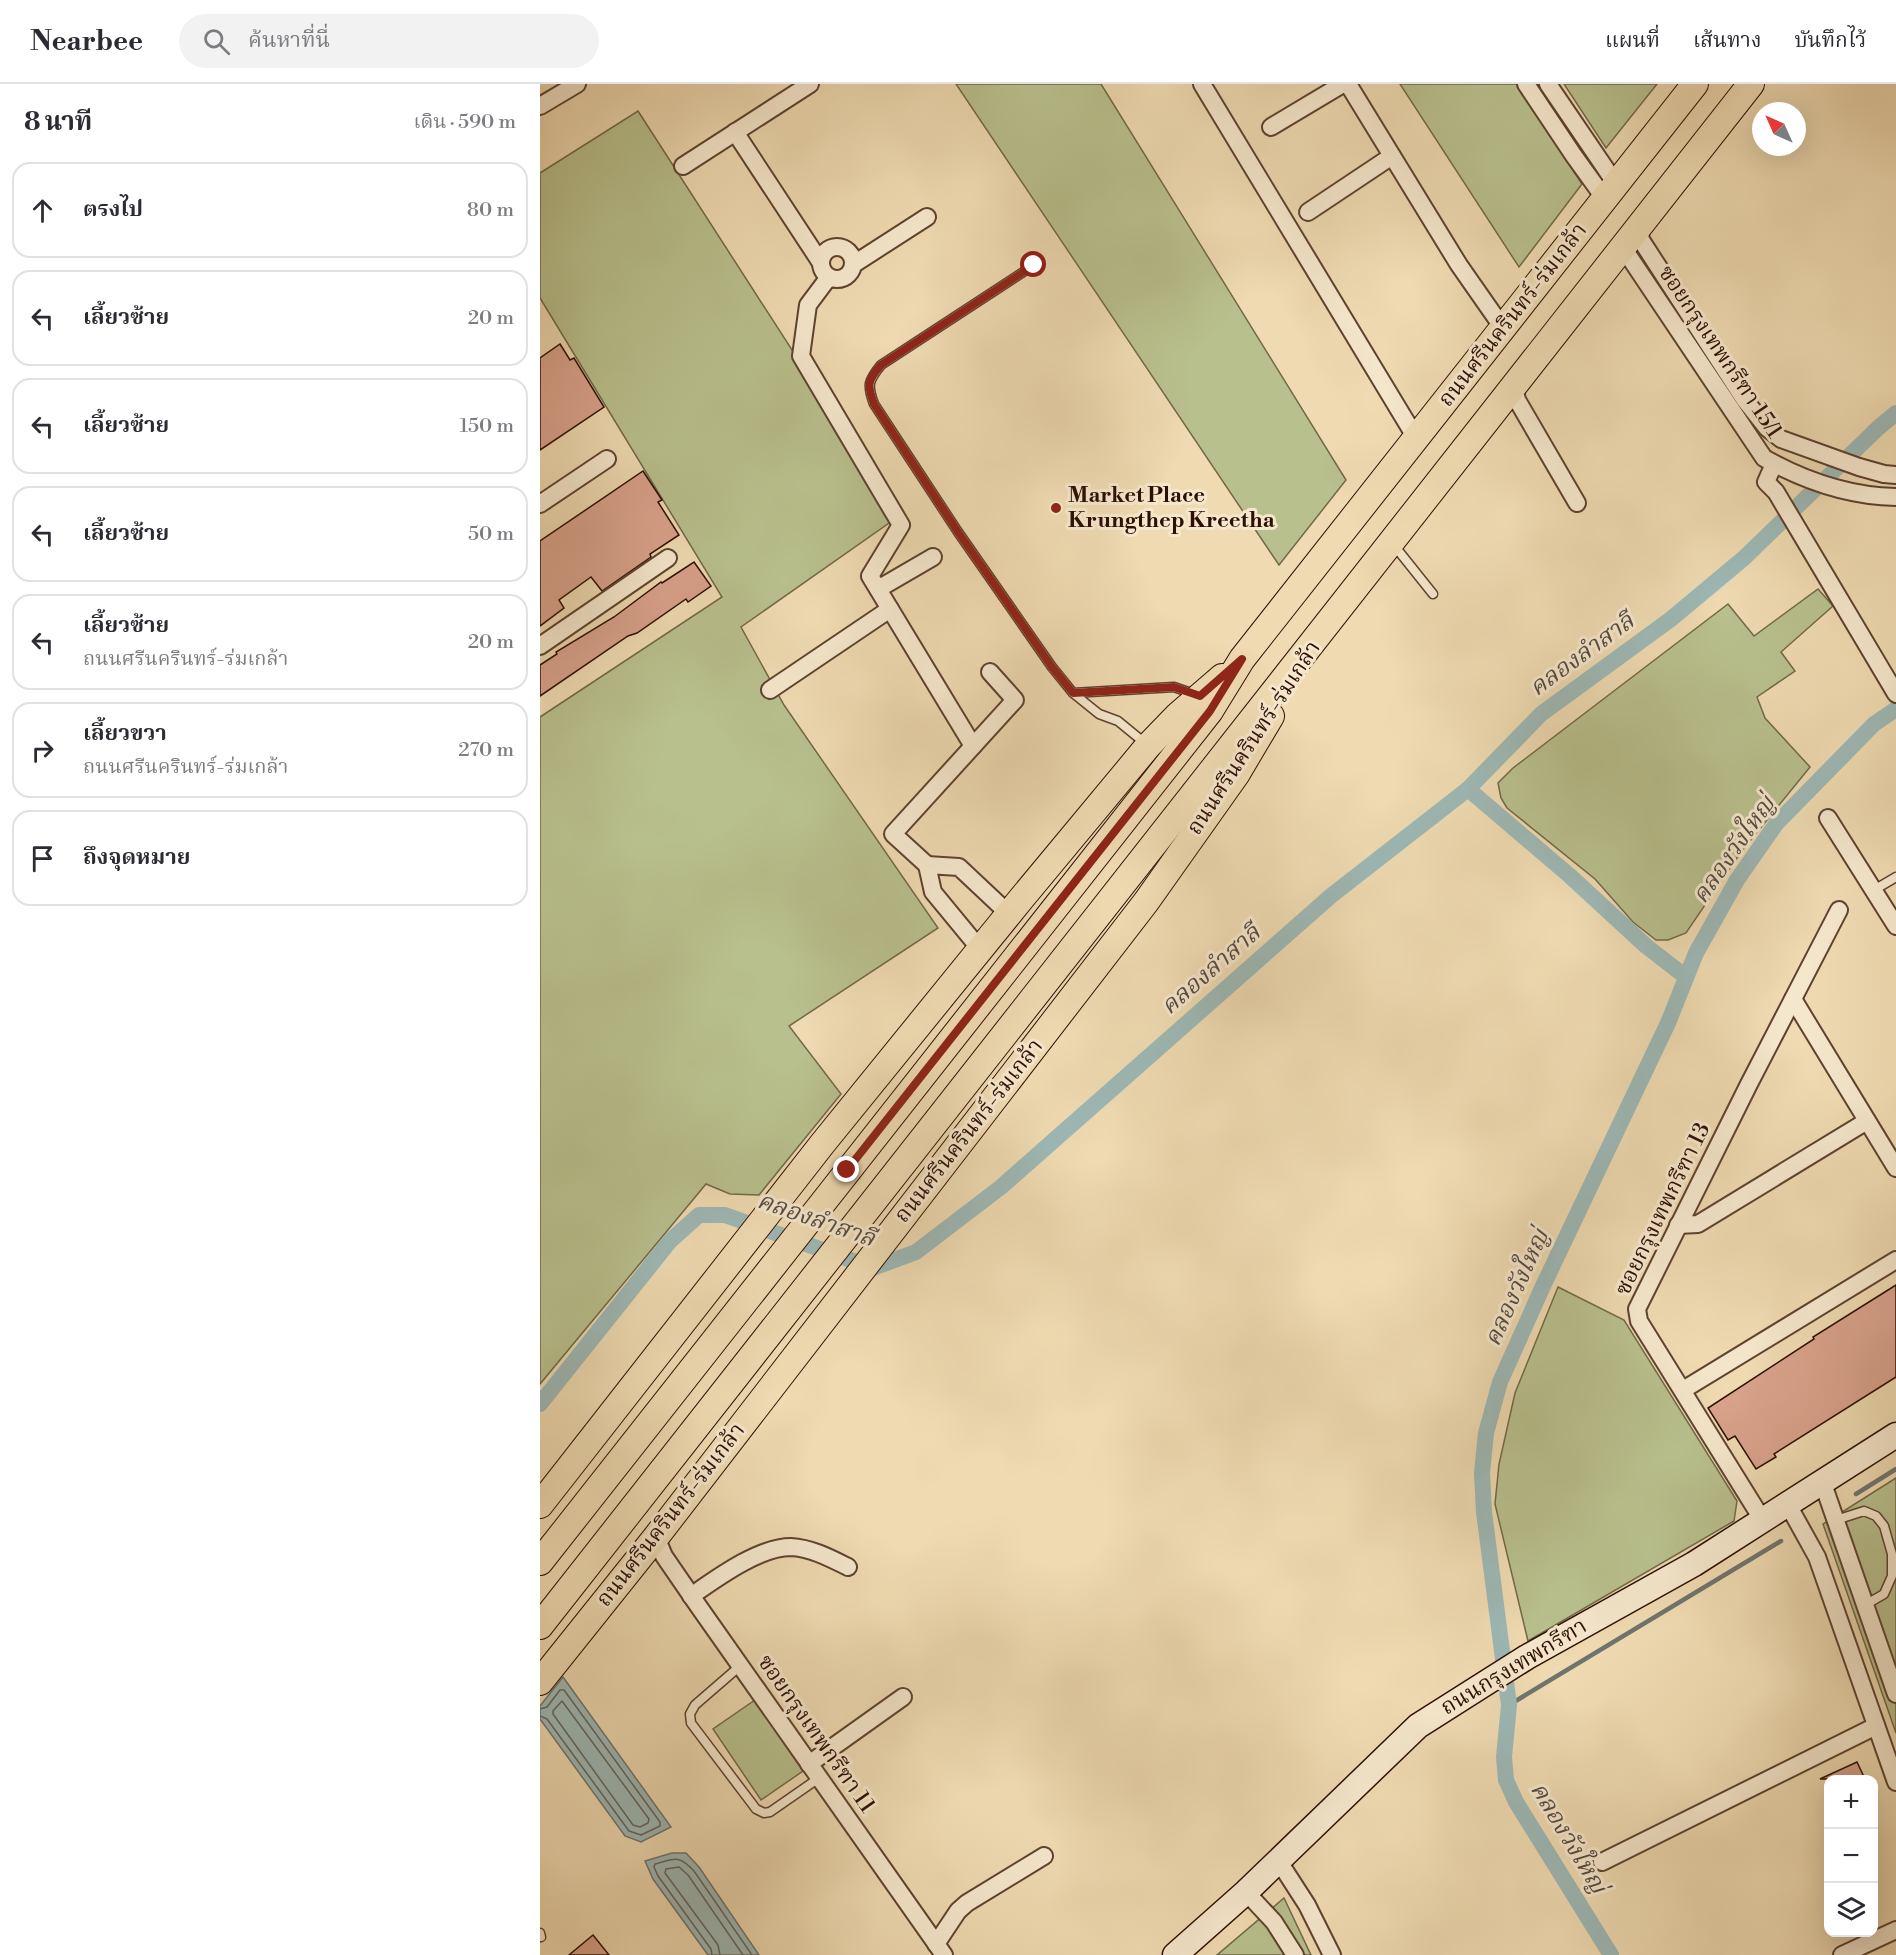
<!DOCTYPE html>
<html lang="th">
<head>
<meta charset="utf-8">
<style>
  :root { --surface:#fff; --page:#f2f2f3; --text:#2b2b33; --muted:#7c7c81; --line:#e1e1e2 }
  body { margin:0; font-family:"Libre Bodoni","Noto Serif Thai",serif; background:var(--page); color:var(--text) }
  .controls { position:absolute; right:18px; bottom:18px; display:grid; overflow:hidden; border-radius:12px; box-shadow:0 6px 24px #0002 }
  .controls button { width:54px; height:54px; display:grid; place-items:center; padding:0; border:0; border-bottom:2px solid var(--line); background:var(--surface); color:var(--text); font:30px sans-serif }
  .compass { position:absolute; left:1212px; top:18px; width:54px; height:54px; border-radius:50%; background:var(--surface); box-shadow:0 6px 24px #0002; rotate:315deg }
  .stop { position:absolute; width:18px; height:18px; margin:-14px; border:4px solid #8f2418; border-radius:50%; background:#fff }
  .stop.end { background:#8f2418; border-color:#fff; box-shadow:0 2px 6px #0008 }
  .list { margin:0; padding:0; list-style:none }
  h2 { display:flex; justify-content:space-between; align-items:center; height:78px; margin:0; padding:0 24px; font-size:26px }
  h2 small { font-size:20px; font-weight:400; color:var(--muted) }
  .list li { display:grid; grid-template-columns:39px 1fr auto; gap:18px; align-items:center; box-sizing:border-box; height:96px; margin:0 12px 12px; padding:0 12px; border:2px solid var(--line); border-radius:18px }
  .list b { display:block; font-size:22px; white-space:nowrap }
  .list p { margin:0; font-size:20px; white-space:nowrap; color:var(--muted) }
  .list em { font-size:20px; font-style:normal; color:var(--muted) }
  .icon { flex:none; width:33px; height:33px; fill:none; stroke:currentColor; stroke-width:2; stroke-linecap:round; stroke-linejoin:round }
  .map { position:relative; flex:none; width:1356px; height:1871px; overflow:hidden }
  header { display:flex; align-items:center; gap:36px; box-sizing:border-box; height:84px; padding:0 30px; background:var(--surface); border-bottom:2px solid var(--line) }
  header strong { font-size:28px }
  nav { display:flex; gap:33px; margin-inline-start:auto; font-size:21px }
  .search { width:420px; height:54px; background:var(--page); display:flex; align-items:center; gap:15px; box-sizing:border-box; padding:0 21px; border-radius:33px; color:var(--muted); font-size:22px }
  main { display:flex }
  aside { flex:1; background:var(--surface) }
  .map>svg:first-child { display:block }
  .green { fill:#b8c08d; stroke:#726849; stroke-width:1.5 }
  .water { fill:#9db8b5; stroke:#70746f; stroke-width:1.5 }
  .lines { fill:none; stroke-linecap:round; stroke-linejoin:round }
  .shore { stroke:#65645d; stroke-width:1.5 }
  .stream { stroke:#70746f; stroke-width:4.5 }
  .canal { stroke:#9db8b5; stroke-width:16 }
  .building { fill:#d8a28b; stroke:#2d0f05; stroke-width:1.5 }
  .lane-casing { stroke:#5e4230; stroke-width:11 }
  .street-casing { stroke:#5e4230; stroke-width:20 }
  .secondary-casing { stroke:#2d0f05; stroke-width:27 }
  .primary-casing { stroke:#2d0f05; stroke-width:28 }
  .lane { stroke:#f5e7cc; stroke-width:8 }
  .street { stroke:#f5e7cc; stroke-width:16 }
  .secondary { stroke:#f5e7cc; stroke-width:24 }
  .primary { stroke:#efdab1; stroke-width:26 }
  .route { stroke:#8f2418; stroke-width:8 }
  .poi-dot { fill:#8f2418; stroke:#f5e7cc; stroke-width:2 }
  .labels { text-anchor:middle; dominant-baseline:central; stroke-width:6; stroke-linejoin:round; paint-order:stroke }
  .street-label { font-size:22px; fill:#2d0f05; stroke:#f5e7cc }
  .poi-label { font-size:22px; font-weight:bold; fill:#2d0f05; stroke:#f5e7cc; text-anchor:start }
  .water-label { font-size:24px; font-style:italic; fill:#544a43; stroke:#f5e7cc }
</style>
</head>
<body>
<header>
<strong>Nearbee</strong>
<div class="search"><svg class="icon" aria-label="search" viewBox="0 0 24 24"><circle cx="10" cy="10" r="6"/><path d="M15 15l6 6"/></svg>ค้นหาที่นี่</div>
<nav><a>แผนที่</a><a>เส้นทาง</a><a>บันทึกไว้</a></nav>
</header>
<main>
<aside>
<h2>8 นาที<small>เดิน · 590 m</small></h2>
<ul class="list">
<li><svg class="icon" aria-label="ahead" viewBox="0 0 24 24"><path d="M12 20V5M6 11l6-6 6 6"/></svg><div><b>ตรงไป</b></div><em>80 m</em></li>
<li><svg class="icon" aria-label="left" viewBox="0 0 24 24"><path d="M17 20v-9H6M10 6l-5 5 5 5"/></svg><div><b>เลี้ยวซ้าย</b></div><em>20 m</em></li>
<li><svg class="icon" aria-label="left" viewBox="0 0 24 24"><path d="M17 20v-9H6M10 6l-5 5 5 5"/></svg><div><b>เลี้ยวซ้าย</b></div><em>150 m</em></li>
<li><svg class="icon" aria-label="left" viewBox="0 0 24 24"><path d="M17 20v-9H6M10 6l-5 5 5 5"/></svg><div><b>เลี้ยวซ้าย</b></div><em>50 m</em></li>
<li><svg class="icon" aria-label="left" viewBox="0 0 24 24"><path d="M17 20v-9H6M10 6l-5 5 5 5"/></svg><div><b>เลี้ยวซ้าย</b><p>ถนนศรีนครินทร์-ร่มเกล้า</p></div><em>20 m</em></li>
<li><svg class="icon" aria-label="right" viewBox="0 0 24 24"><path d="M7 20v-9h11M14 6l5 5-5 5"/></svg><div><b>เลี้ยวขวา</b><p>ถนนศรีนครินทร์-ร่มเกล้า</p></div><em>270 m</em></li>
<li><svg class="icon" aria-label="arrive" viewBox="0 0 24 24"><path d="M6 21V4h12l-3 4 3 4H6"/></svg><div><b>ถึงจุดหมาย</b></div></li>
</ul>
</aside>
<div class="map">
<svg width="1356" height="1871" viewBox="0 0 1356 1871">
  <rect width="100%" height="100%" fill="#efdab1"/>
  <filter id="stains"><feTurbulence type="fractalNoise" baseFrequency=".00333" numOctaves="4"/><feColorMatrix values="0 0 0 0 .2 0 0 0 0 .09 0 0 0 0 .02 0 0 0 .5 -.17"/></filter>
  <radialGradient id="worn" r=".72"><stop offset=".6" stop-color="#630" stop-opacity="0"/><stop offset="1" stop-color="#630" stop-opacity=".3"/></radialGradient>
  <g class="green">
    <path d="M416,0H561L806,396L739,481Z"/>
    <path d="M860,0H977L1042,100L979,183Z"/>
    <path d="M1024,0H1117L1066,64Z"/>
    <path d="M98,27L359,432L201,543L244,621L398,844L249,942L301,1010L219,1111L190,1110L166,1100L0,1300V633L182,513L0,214V89Z"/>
    <path d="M1278,505L1293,522L1241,568L1255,587L1217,613L1225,634L1270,683L1201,768L1146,849L1128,856H1116L1093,838L1055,795L967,724L961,714L958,699L973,684L1188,520L1214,552Z"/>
    <path d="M1018,1203L1084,1236L1197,1417L1194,1437L988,1557L955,1420L959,1380L975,1309Z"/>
    <path d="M1356,1394V1649L1283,1440Z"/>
    <path d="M215,1616L263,1687L221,1716L173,1645Z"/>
    <path d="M744,1814L771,1871H677Z"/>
  </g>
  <g class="water">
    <path d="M23,1593L131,1743L101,1758L85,1752L0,1635V1622Z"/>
    <path d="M132,1769H146L159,1783L219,1871H168L113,1795L105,1777Z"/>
  </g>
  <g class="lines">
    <g class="shore">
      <path d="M22,1617L109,1735L108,1739L100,1743L93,1741L13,1630V1627Z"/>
      <path d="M0,1625L7,1623L20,1606H24L120,1738V1742L101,1751L89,1747L7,1635L0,1632"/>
      <path d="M172,1871L171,1865L118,1792L114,1783L115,1780C136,1774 139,1771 154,1787L212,1871"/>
      <path d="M180,1871L178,1861L125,1789L126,1785L139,1783L148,1791L203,1871"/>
    </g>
    <g class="stream">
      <path d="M1316,1410L1356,1385"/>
      <path d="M969,1621L1241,1457"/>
    </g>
    <g class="canal">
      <path d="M928,705L1030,792L1106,862L1146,893"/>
      <path d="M0,1320L130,1157L159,1131H185L333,1184L376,1168L461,1103L792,811L928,705L1001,630L1131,535L1204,474L1338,344L1356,329"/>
      <path d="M1071,1871L976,1718L966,1696L964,1673L969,1621L944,1428L942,1389L946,1349L960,1298L1003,1202L1128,939L1156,869L1197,796L1236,740L1334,640L1356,625"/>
    </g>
  </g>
  <g class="building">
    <path d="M20,260L30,276L34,274L64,323L0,366V274Z"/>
    <path d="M103,387L122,416L118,418L139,451L110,470L111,473L62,507L51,493L19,516L24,524L0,542V457Z"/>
    <path d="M154,478L171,502L148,518L146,515L97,549L88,552L0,612V581L17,570L16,568L74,533L121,498L122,499Z"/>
    <path d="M1356,1201V1293L1234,1370L1236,1373L1216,1385L1195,1352L1188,1356L1168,1324L1274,1255L1273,1253Z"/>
    <path d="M1317,1678L1325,1695H1280Z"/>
    <path d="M53,1851L69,1871H29Z"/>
  </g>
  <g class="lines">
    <g class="lane-casing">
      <g id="lane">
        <path d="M494,181L341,281C328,297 327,301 334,320L418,448L512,583L533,609L559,630L578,637L606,660"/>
        <path d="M853,460L893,510"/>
        <path d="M533,609L634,603L654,610"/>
        <path d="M1334,806L1356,793"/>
        <path d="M1296,1436L1324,1427L1336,1432L1344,1442L1352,1470V1492L1344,1510L1325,1521"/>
        <path d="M200,1582L155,1621L150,1630L151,1639L216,1725L224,1729L230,1728L279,1694"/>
        <path d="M0,1849L1,1853"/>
      </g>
    </g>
    <g class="street-casing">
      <g id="street">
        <path d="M662,0L876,354"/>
        <path d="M808,0L919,181L963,244"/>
        <path d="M986,0L1034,72L1065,115"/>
        <path d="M1008,0L1076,100"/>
        <path d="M0,22L37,0"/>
        <path d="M731,43L803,0"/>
        <path d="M195,48L281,179"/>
        <path d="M143,82L270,0"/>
        <path d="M768,128L852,72"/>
        <path d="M1099,142L1101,156L1204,315L1227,344L1241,355L1319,383L1344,390L1356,391"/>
        <path d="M1086,158L1088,171L1224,374C1265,397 1308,412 1356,413"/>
        <circle cx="297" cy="179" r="16"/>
        <path d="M314,180L387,133"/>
        <path d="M289,193L268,221L261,272L361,441L330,492L433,662"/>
        <path d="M974,301L977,316L1037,419"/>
        <path d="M1234,380L1226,398L1236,408L1356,610"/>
        <path d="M0,420L67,375"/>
        <path d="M338,505L393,473"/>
        <path d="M0,562L128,474"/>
        <path d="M230,606L350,525"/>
        <path d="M1288,734L1356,842"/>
        <path d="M387,781L353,750L475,616L450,588"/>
        <path d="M440,865L393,808L387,781L419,783L469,830"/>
        <path d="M1253,915L1356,1084"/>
        <path d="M1138,1141L1158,1140L1327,1037"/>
        <path d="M1143,1306L1356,1176"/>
        <path d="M1282,1397L1356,1610"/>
        <path d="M1247,1419L1277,1473L1356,1698"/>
        <path d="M1222,1435L1099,1237L1097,1225L1209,1000L1299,826"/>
        <path d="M116,1453L124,1472L159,1523L404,1871"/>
        <path d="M151,1512C177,1494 219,1463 251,1463C271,1464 290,1474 308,1483"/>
        <path d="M269,1680L363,1613"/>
        <path d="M738,1776L767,1821L792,1871"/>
        <path d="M1062,1778L1336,1642"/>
        <path d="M706,1808L734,1838L755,1871"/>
        <path d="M396,1860L418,1827L427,1819L504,1772"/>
        <path d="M1302,1871L1356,1846"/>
      </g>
    </g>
    <g class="secondary-casing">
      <path id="secondary" d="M635,1871L706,1808L878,1642L987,1573L1154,1480L1356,1351"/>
    </g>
    <g class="primary-casing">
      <g id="primary">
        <path d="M0,1421L283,1059L481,815L608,662L638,631L682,593"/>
        <path d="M0,1478L670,627L702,575L1155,0"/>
        <path d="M0,1542L1211,0"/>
        <path d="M0,1598L116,1453L606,818L696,691L731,632"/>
      </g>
    </g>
    <use href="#lane" class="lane"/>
    <use href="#street" class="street"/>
    <use href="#secondary" class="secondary"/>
    <use href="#primary" class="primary"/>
  </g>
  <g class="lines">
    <path class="route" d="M307,1086L670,627L702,575L660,612L634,603L533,609L512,583L418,448L334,320C327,301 327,297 341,281L494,181"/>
  </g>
  <circle class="poi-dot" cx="516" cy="424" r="6"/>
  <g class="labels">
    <g class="street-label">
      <text transform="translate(973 231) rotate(-52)">ถนนศรีนครินทร์-ร่มเกล้า</text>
      <text transform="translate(1180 268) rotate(56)">ซอยกรุงเทพกรีฑา 15/1</text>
      <text transform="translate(714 654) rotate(-57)">ถนนศรีนครินทร์-ร่มเกล้า</text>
      <text transform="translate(429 1047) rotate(-52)">ถนนศรีนครินทร์-ร่มเกล้า</text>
      <text transform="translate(1123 1125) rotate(-64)">ซอยกรุงเทพกรีฑา 13</text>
      <text transform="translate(131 1431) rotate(-52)">ถนนศรีนครินทร์-ร่มเกล้า</text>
      <text transform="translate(974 1583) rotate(-31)">ถนนกรุงเทพกรีฑา</text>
      <text transform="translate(276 1650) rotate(55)">ซอยกรุงเทพกรีฑา 11</text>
    </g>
    <g class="poi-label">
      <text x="528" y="411">Market Place<tspan x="528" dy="25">Krungthep Kreetha</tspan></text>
    </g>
    <g class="water-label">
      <text transform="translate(1042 571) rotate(-36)">คลองลำสาลี</text>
      <text transform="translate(1194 766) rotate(-55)">คลองวังใหญ่</text>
      <text transform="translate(671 886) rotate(-41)">คลองลำสาลี</text>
      <text transform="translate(276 1136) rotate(19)">คลองลำสาลี</text>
      <text transform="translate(977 1204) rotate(-66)">คลองวังใหญ่</text>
      <text transform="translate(1028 1754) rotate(59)">คลองวังใหญ่</text>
    </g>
  </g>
  <rect width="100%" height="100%" filter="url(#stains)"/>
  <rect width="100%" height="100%" fill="url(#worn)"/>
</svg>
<div class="controls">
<button>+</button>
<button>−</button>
<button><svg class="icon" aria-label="layers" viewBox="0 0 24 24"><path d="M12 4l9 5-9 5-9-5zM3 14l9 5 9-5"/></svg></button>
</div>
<svg class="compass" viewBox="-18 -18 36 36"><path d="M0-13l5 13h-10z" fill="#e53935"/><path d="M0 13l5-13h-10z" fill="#7c7c81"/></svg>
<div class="stop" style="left:494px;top:181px"></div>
<div class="stop end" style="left:307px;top:1086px"></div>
</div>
</main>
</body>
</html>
